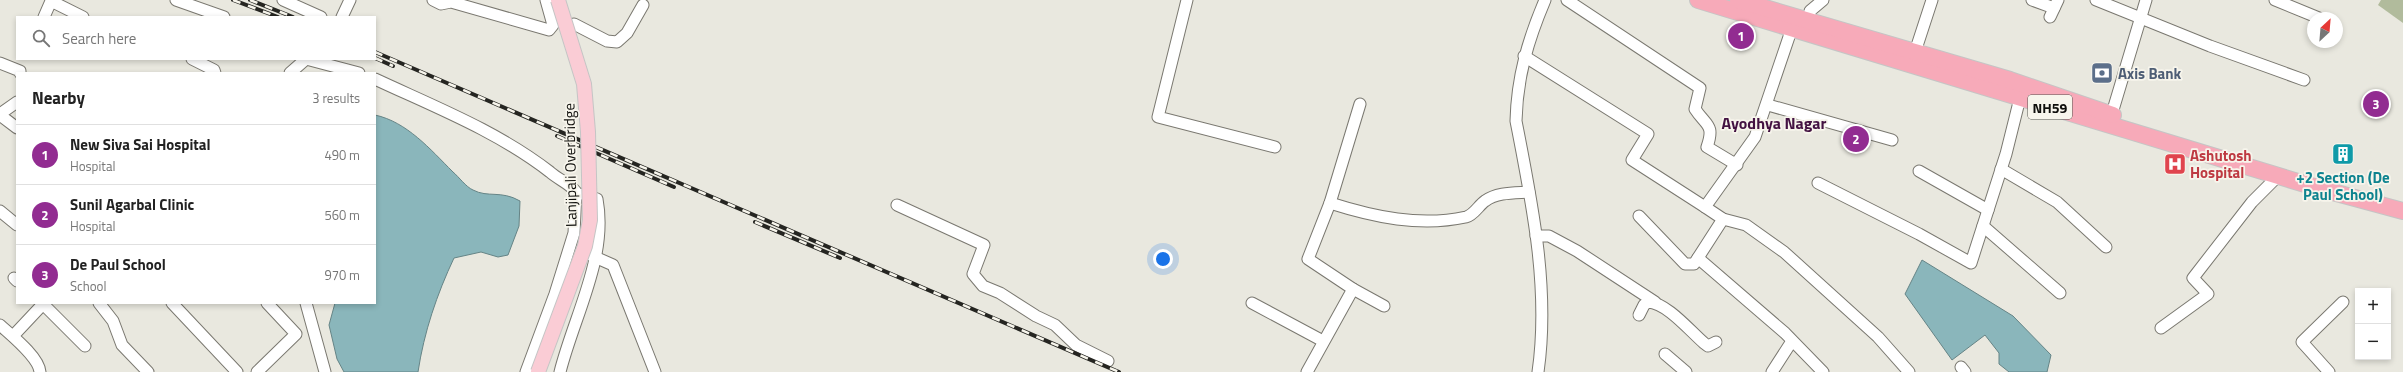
<!DOCTYPE html>
<html lang="en">
<head>
<meta charset="utf-8">
<style>
  :root { --surface:#fff; --page:#f2f2f2; --text:#222; --muted:#767676; --line:#e0e0e0; --accent:#922c91 }
  body { margin:0; font-family:"Titillium Web",sans-serif; background:var(--page); color:var(--text) }
  .controls { position:absolute; right:12px; bottom:12px; display:grid; overflow:hidden; border-radius:0px; box-shadow:0 2px 6px #0003 }
  .controls button { width:36px; height:36px; display:grid; place-items:center; padding:0; border:0; border-bottom:1px solid var(--line); background:var(--surface); color:var(--text); font:20px sans-serif }
  .compass { position:absolute; left:2307px; top:12px; width:36px; height:36px; border-radius:50%; background:var(--surface); box-shadow:0 2px 6px #0003; rotate:26deg }
  .you { position:absolute; left:1163px; top:259px; width:14px; height:14px; margin:-10px; border:3px solid #fff; border-radius:50%; background:#1a73e8; box-shadow:0 0 0 6px #1a73e833 }
  .badge { display:grid; place-items:center; width:26px; height:26px; border-radius:50%; background:var(--accent); color:#fff; font-size:13px; font-weight:700 }
  .pin { position:absolute; translate:-50% -50%; border:2px solid #fff; box-shadow:0 1px 4px #0006 }
  .list { margin:0; padding:0; list-style:none }
  h2 { display:flex; justify-content:space-between; align-items:center; height:52px; margin:0; padding:0 16px; font-size:17px }
  h2 small { font-size:13px; font-weight:400; color:var(--muted) }
  .list li { display:grid; grid-template-columns:26px 1fr auto; gap:12px; align-items:center; box-sizing:border-box; height:60px; padding:0 16px; border-top:1px solid var(--line) }
  .list b { display:block; font-size:15px; white-space:nowrap }
  .list p { margin:0; font-size:13px; white-space:nowrap; color:var(--muted) }
  .list em { font-size:13px; font-style:normal; color:var(--muted) }
  .icon { flex:none; width:22px; height:22px; fill:none; stroke:currentColor; stroke-width:2; stroke-linecap:round; stroke-linejoin:round }
  .map { position:relative; flex:none; width:2403px; height:372px; overflow:hidden }
  .search { position:absolute; background:var(--surface); box-shadow:0 2px 6px #0003; left:16px; top:16px; width:360px; height:44px; display:flex; align-items:center; gap:10px; box-sizing:border-box; padding:0 14px; border-radius:0px; color:var(--muted); font-size:15px }
  .panel { position:absolute; background:var(--surface); box-shadow:0 2px 6px #0003; left:16px; top:72px; width:360px; height:232px; border-radius:0px }
  .map>svg:first-child { display:block }
  .green { fill:#b1bb9c }
  .water { fill:#8ab6bb; stroke:#658486 }
  .lines { fill:none; stroke-linecap:round; stroke-linejoin:round }
  .minor-casing { stroke:#7a7870; stroke-width:13 }
  .highway-casing { stroke:#c5c5c5; stroke-width:18 }
  .minor { stroke:#fff; stroke-width:11 }
  .highway { stroke:#f7aab9; stroke-width:16 }
  .rail-casing { stroke:#252521; stroke-width:4 }
  .rail { stroke:#f7f5ec; stroke-width:2.5; stroke-dasharray:8; stroke-linecap:butt }
  .major-bridge-casing { stroke:#c5c5c5; stroke-width:16; stroke-linecap:butt }
  .major-bridge { stroke:#faccd5; stroke-width:14 }
  .labels { text-anchor:middle; dominant-baseline:central; stroke-width:3.5; stroke-linejoin:round; paint-order:stroke }
  .shield { fill:#f7f5ec; stroke:#55544f; stroke-width:1 }
  .shield-label { font-size:14px; font-weight:bold; fill:#0f0f0c }
  .service-label { font-size:15px; font-weight:bold; fill:#4e5e75; stroke:#f7f5ec; text-anchor:start }
  .health-label { font-size:15px; font-weight:bold; fill:#be3a42; stroke:#f7f5ec; text-anchor:start }
  .street-label { font-size:15px; fill:#0f0f0c; stroke:#f7f5ec }
  .culture-label { font-size:15px; font-weight:bold; fill:#0d838f; stroke:#f7f5ec }
  .neighbourhood-label { font-size:16px; font-weight:bold; fill:#431242; stroke:#f7f5ec }
</style>
</head>
<body>
<div class="map">
<svg width="2403" height="372" viewBox="0 0 2403 372">
  <rect width="100%" height="100%" fill="#e9e8df"/>
  <path class="green" d="M2381,0H2403V23L2378,5Z"/>
  <g class="water">
    <path d="M375,115C407,122 430,149 453,172C459,177 466,187 473,190C488,198 501,190 520,201L519,226L508,255L498,257L481,252L454,258C437,294 424,332 418,372H344L337,359L329,325L335,303H375Z"/>
    <path d="M1922,260L2013,316L2051,355L2047,372H2009L1999,364V353L1985,335L1952,360L1905,294Z"/>
  </g>
  <g class="lines">
    <g class="minor-casing">
      <g id="minor">
        <path d="M176,0L224,17"/>
        <path d="M283,0L321,17"/>
        <path d="M433,0L441,4L451,2L549,30L553,25L546,0"/>
        <path d="M1187,0L1158,117L1275,147"/>
        <path d="M1567,0L1700,88L1695,109C1706,126 1715,124 1707,147L1737,165"/>
        <path d="M2032,0L2054,8"/>
        <path d="M2096,0L2210,46L2304,80"/>
        <path d="M2275,0L2319,18"/>
        <path d="M44,17L51,1L83,17"/>
        <path d="M342,17L350,0"/>
        <path d="M2050,17L2058,0"/>
        <path d="M1809,21L1810,11L1823,0"/>
        <path d="M574,24L607,41L617,42L627,33L643,5"/>
        <path d="M1792,28L1755,137L1705,207L1723,219L1746,225L1784,252L1878,337L1909,372"/>
        <path d="M1915,52L1932,0"/>
        <path d="M1524,56L1648,134L1632,160L1705,207"/>
        <path d="M192,59L214,70L215,73"/>
        <path d="M306,59L359,73"/>
        <path d="M0,63L20,71V73"/>
        <path d="M290,73L306,59"/>
        <path d="M375,79C435,107 497,131 550,172C559,180 569,183 576,192L574,233L555,294L526,372"/>
        <path d="M1768,105L1892,140"/>
        <path d="M0,114L17,102"/>
        <path d="M0,115L17,128"/>
        <path d="M2110,120L2146,0"/>
        <path d="M2001,169L2057,202L2106,247"/>
        <path d="M1919,171L1988,210"/>
        <path d="M1818,183L1919,234L1971,263L2006,154L2020,98"/>
        <path d="M1330,203C1374,217 1420,227 1466,217C1474,215 1479,205 1485,201C1497,192 1515,193 1529,192"/>
        <path d="M897,205L984,245L973,274L983,286L1000,293L1036,316L1055,325L1076,345L1108,361"/>
        <path d="M0,211L17,225"/>
        <path d="M1639,216L1685,264H1694L1723,219"/>
        <path d="M1983,226L2060,293"/>
        <path d="M1536,236H1549L1577,251L1655,302"/>
        <path d="M588,254L613,265L655,372"/>
        <path d="M1698,258L1785,333L1823,372"/>
        <path d="M14,278L17,281"/>
        <path d="M1353,289L1384,306"/>
        <path d="M42,303L85,346"/>
        <path d="M99,303L113,321L122,345L148,372"/>
        <path d="M172,303L237,372"/>
        <path d="M306,303L325,372"/>
        <path d="M1252,303L1323,341"/>
        <path d="M1639,315L1644,305L1648,302C1667,303 1689,330 1704,343L1708,346L1716,342"/>
        <path d="M0,325C11,335 39,357 40,372"/>
        <path d="M2161,328L2208,294L2193,278L2252,202L2278,176"/>
        <path d="M13,336L44,303"/>
        <path d="M1665,354L1686,372"/>
        <path d="M1961,367L1965,372"/>
        <path d="M257,372L296,334L267,303"/>
        <path d="M560,372C574,316 608,257 597,199L583,194"/>
        <path d="M1307,372L1353,289L1308,259L1330,203L1360,104"/>
        <path d="M1538,372C1550,289 1532,203 1516,121C1517,77 1528,40 1545,0"/>
        <path d="M1772,372L1792,341"/>
        <path d="M2329,372L2302,342L2343,302"/>
      </g>
    </g>
    <g class="highway-casing">
      <g id="highway">
        <path d="M1698,0L2318,188L2403,211"/>
        <path d="M1738,0L2010,80L2113,115"/>
      </g>
    </g>
    <use href="#minor" class="minor"/>
    <use href="#highway" class="highway"/>
    <g class="rail-casing">
      <g id="rail">
        <path d="M233,0L278,17"/>
        <path d="M250,0L293,17"/>
        <path d="M375,52L1119,372"/>
        <path d="M375,58L393,66"/>
        <path d="M557,136L674,187"/>
        <path d="M755,222L840,258"/>
      </g>
    </g>
    <use href="#rail" class="rail"/>
    <g class="major-bridge-casing">
      <path id="major-bridge" d="M538,372L585,246L590,220L588,132L584,84L558,0"/>
    </g>
    <use href="#major-bridge" class="major-bridge"/>
  </g>
  <defs>
    <g id="bank-square" transform="scale(1.15)"><rect x="-9" y="-9" width="18" height="18" rx="4" fill="#5c6f8a" stroke="#f7f5ec"/><path d="M-6-4H6V4H-6ZM0-2.3a2.3 2.3 0 1 0 0 4.6a2.3 2.3 0 1 0 0-4.6Z" fill="#fff"/></g>
    <g id="building-square" transform="scale(1.15)"><rect x="-9" y="-9" width="18" height="18" rx="4" fill="#0f9aa8" stroke="#f7f5ec"/><path d="M-4-6H4V6H1V3H-1V6H-4ZM-2.5-4.3h1.7v1.8h-1.7ZM.8-4.3h1.7v1.8H.8ZM-2.5-1h1.7V.8h-1.7ZM.8-1h1.7V.8H.8Z" fill="#fff"/></g>
    <g id="hospital-square" transform="scale(1.15)"><rect x="-9" y="-9" width="18" height="18" rx="4" fill="#e0444e" stroke="#f7f5ec"/><path d="M-5-5h3v3.5h4V-5h3V5h-3V1.5h-4V5h-3Z" fill="#fff"/></g>
  </defs>
  <g fill-rule="evenodd">
    <use href="#bank-square" x="2102" y="73"/>
    <use href="#building-square" x="2343" y="154"/>
    <use href="#hospital-square" x="2175" y="164"/>
  </g>
  <g class="labels">
    <rect class="shield" x="2028" y="95" width="44" height="24" rx="3"/>
    <g class="shield-label">
      <text x="2050" y="107">NH59</text>
    </g>
    <g class="service-label">
      <text x="2118" y="73">Axis Bank</text>
    </g>
    <g class="health-label">
      <text x="2190" y="155">Ashutosh<tspan x="2190" dy="17">Hospital</tspan></text>
    </g>
    <g class="street-label">
      <text transform="translate(570 165) rotate(-91)">Lanjipali Overbridge</text>
    </g>
    <g class="culture-label">
      <text x="2343" y="177">+2 Section (De<tspan x="2343" dy="17">Paul School)</tspan></text>
    </g>
    <g class="neighbourhood-label">
      <text x="1774" y="123">Ayodhya Nagar</text>
    </g>
  </g>
</svg>
<div class="controls">
<button>+</button>
<button>−</button>
</div>
<svg class="compass" viewBox="-18 -18 36 36"><path d="M0-13l5 13h-10z" fill="#e53935"/><path d="M0 13l5-13h-10z" fill="#767676"/></svg>
<div class="you"></div>
<div class="pin badge" style="left:1741px;top:36px">1</div>
<div class="pin badge" style="left:1856px;top:139px">2</div>
<div class="pin badge" style="left:2376px;top:104px">3</div>
<div class="search"><svg class="icon" aria-label="search" viewBox="0 0 24 24"><circle cx="10" cy="10" r="6"/><path d="M15 15l6 6"/></svg>Search here</div>
<section class="panel">
<h2>Nearby<small>3 results</small></h2>
<ul class="list">
<li><span class="badge">1</span><div><b>New Siva Sai Hospital</b><p>Hospital</p></div><em>490 m</em></li>
<li><span class="badge">2</span><div><b>Sunil Agarbal Clinic</b><p>Hospital</p></div><em>560 m</em></li>
<li><span class="badge">3</span><div><b>De Paul School</b><p>School</p></div><em>970 m</em></li>
</ul>
</section>
</div>
</body>
</html>
